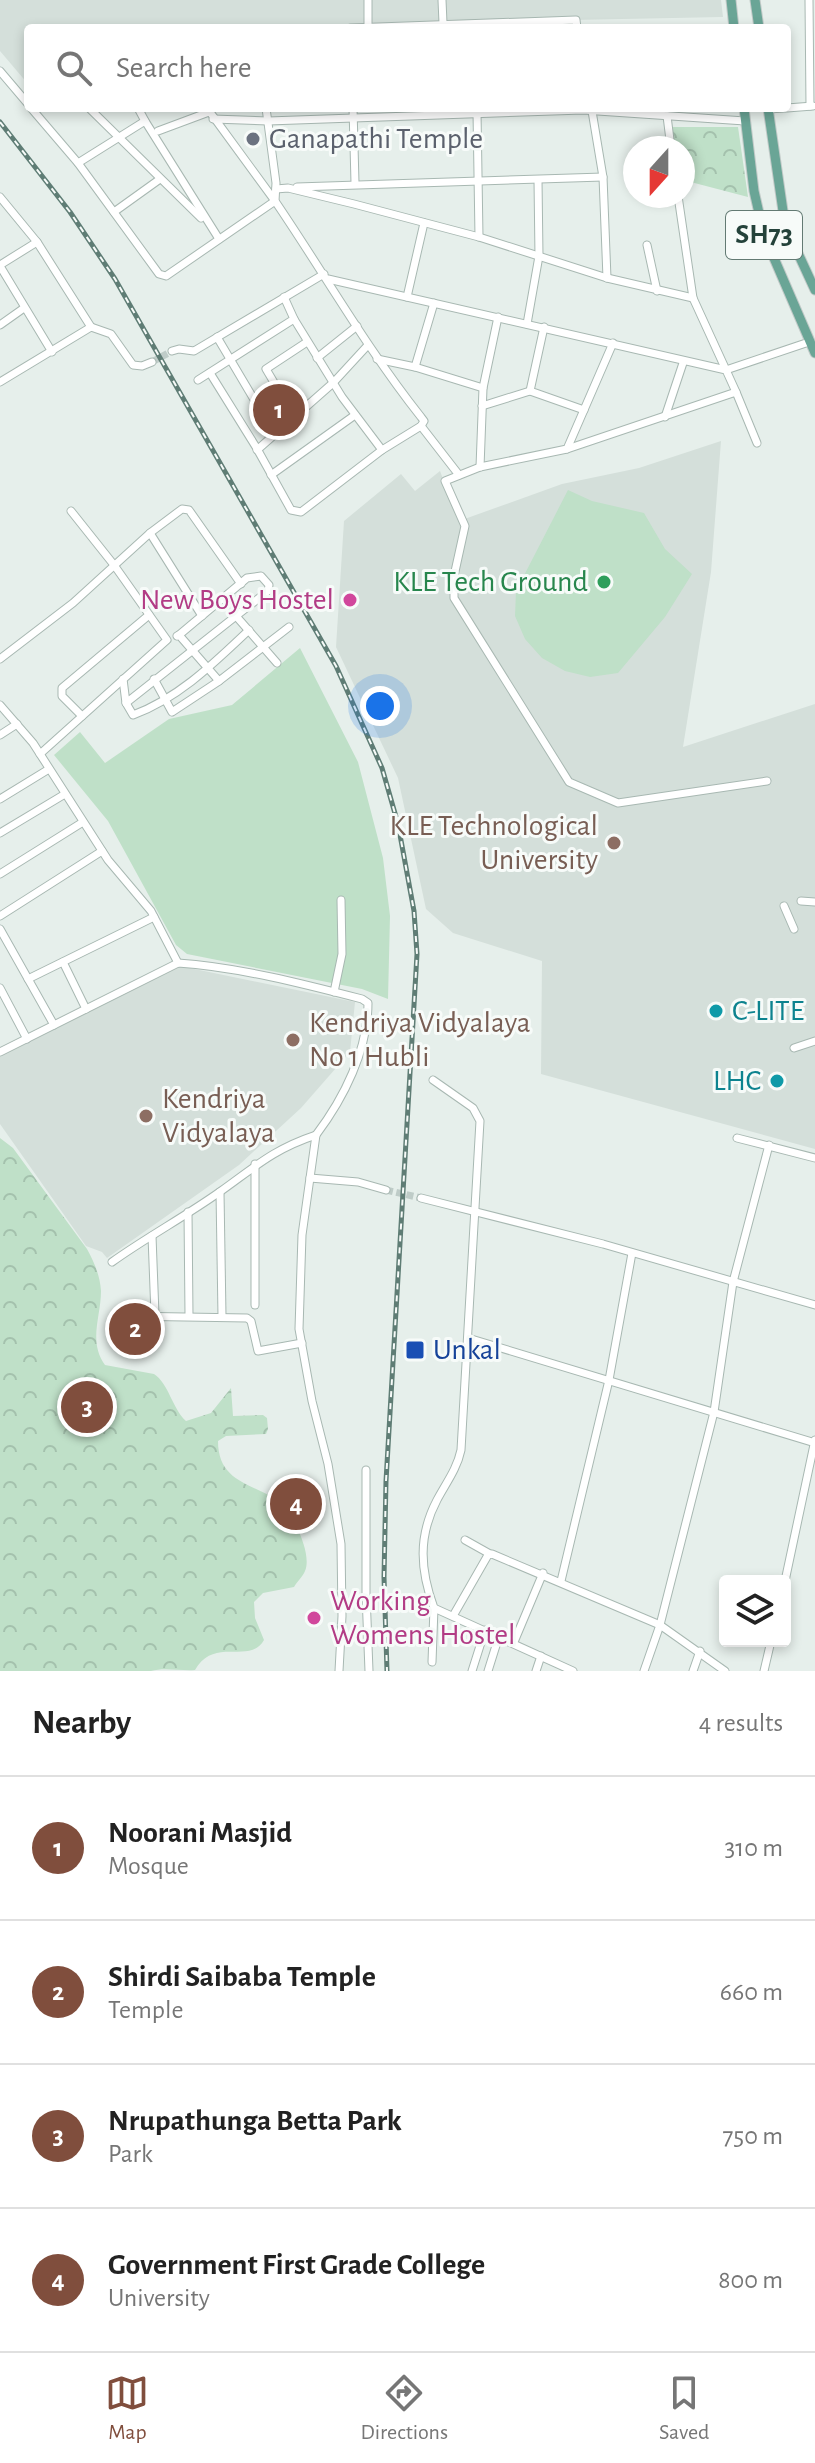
<!DOCTYPE html>
<html lang="en">
<head>
<meta charset="utf-8">
<style>
  :root { --surface:#fff; --page:#f6f6f6; --text:#222; --muted:#767676; --line:#e0e0e0; --accent:#804e3d }
  body { margin:0; font-family:"Alegreya Sans",sans-serif; background:var(--page); color:var(--text) }
  .controls { position:absolute; right:24px; bottom:24px; display:grid; overflow:hidden; border-radius:8px; box-shadow:0 4px 12px #0003 }
  .controls button { width:72px; height:72px; display:grid; place-items:center; padding:0; border:0; border-bottom:2px solid var(--line); background:var(--surface); color:var(--text); font:40px sans-serif }
  .compass { position:absolute; left:623px; top:136px; width:72px; height:72px; border-radius:50%; background:var(--surface); box-shadow:0 4px 12px #0003; rotate:201deg }
  .you { position:absolute; left:380px; top:706px; width:28px; height:28px; margin:-20px; border:6px solid #fff; border-radius:50%; background:#1a73e8; box-shadow:0 0 0 12px #1a73e833 }
  .badge { display:grid; place-items:center; width:52px; height:52px; border-radius:50%; background:var(--accent); color:#fff; font-size:26px; font-weight:700 }
  .pin { position:absolute; translate:-50% -50%; border:4px solid #fff; box-shadow:0 2px 8px #0006 }
  .list { margin:0; padding:0; list-style:none }
  h2 { display:flex; justify-content:space-between; align-items:center; height:104px; margin:0; padding:0 32px; font-size:34px }
  h2 small { font-size:26px; font-weight:400; color:var(--muted) }
  .list li { display:grid; grid-template-columns:52px 1fr auto; gap:24px; align-items:center; box-sizing:border-box; height:144px; padding:0 32px; border-top:2px solid var(--line) }
  .list b { display:block; font-size:30px; white-space:nowrap }
  .list p { margin:0; font-size:26px; white-space:nowrap; color:var(--muted) }
  .list em { font-size:26px; font-style:normal; color:var(--muted) }
  .icon { flex:none; width:44px; height:44px; fill:none; stroke:currentColor; stroke-width:2; stroke-linecap:round; stroke-linejoin:round }
  .map { position:relative; flex:none; width:815px; height:1671px; overflow:hidden }
  .search { position:absolute; background:var(--surface); box-shadow:0 4px 12px #0003; left:24px; right:24px; top:24px; height:88px; display:flex; align-items:center; gap:20px; box-sizing:border-box; padding:0 28px; border-radius:8px; color:var(--muted); font-size:30px }
  .sheet { height:680px; background:var(--surface) }
  nav { display:flex; justify-content:space-around; align-items:center; box-sizing:border-box; height:112px; border-top:2px solid var(--line); background:var(--surface); font-size:22px; color:var(--muted) }
  nav a { display:grid; justify-items:center; gap:4px }
  nav .on { color:var(--accent) }
  .map>svg:first-child { display:block }
  .built { fill:#d4dfda }
  .green { fill:#bfe0c8 }
  .forest { fill:url(#forest-crowns) }
  .lines { fill:none; stroke-linecap:round; stroke-linejoin:round }
  .minor-tunnel { stroke:#bfccc8; stroke-width:7; stroke-dasharray:7 3.5; stroke-linecap:butt }
  .minor-casing { stroke:#a8b8b2; stroke-width:9 }
  .major-casing { stroke:#c2cac8; stroke-width:11 }
  .minor { stroke:#fff; stroke-width:7 }
  .major { stroke:#6aa596; stroke-width:9 }
  .rail-casing { stroke:#5f7d75; stroke-width:5 }
  .rail { stroke:#f7fbf9; stroke-width:2; stroke-dasharray:6; stroke-linecap:butt }
  .worship-dot { fill:#6b7280; stroke:#f7fbf9; stroke-width:3 }
  .leisure-dot { fill:#2e9e5b; stroke:#f7fbf9; stroke-width:3 }
  .hotel-dot { fill:#d1479c; stroke:#f7fbf9; stroke-width:3 }
  .education-dot { fill:#8d6e63; stroke:#f7fbf9; stroke-width:3 }
  .culture-dot { fill:#0f9aa8; stroke:#f7fbf9; stroke-width:3 }
  .transit-dot { fill:#1a4fb4; stroke:#f7fbf9; stroke-width:3 }
  .labels { text-anchor:middle; dominant-baseline:central; stroke-width:6; stroke-linejoin:round; paint-order:stroke }
  .shield { fill:#f7fbf9; stroke:#637a73; stroke-width:2 }
  .shield-label { font-size:28px; font-weight:bold; fill:#24423a }
  .worship-label { font-size:30px; fill:#5b616d; stroke:#f7fbf9; text-anchor:start }
  .leisure-label { font-size:30px; fill:#27864d; stroke:#f7fbf9; text-anchor:end }
  .hotel-label { font-size:30px; fill:#b23c85; stroke:#f7fbf9; text-anchor:end }
  .education-label { font-size:30px; fill:#785e54; stroke:#f7fbf9; text-anchor:start }
  .culture-label { font-size:30px; fill:#0d838f; stroke:#f7fbf9; text-anchor:start }
  .transit-label { font-size:30px; fill:#164399; stroke:#f7fbf9; text-anchor:start }
</style>
</head>
<body>
<div class="map">
<svg width="815" height="1671" viewBox="0 0 815 1671">
  <defs>
    <pattern id="forest-crowns" width="20" height="18" patternUnits="userSpaceOnUse" patternTransform="scale(2)"><rect width="20" height="18" fill="#bfe0c8"/><path d="M2 6a3 3 0 1 1 6 0M12 15a3 3 0 1 1 6 0" fill="none" stroke="#a4c1ad"/></pattern>
  </defs>
  <rect width="100%" height="100%" fill="#e6efeb"/>
  <g class="built">
    <path d="M0,0H721L723,17L167,28H28V84L0,51Z"/>
    <path d="M721,441L711,572L683,747L815,704V1149L541,1074L542,961L453,933L426,909L398,778L336,647L344,521L401,474L415,491L440,471L459,521L562,484L639,468Z"/>
    <path d="M180,966L355,1002L350,1052L301,1108L239,1165L107,1258L102,1252L86,1246L0,1124V1056Z"/>
  </g>
  <g class="green">
    <path d="M568,490L592,501L644,513L665,549L692,574L665,617L618,673L590,677L565,671L542,658L525,639L515,616L516,591Z"/>
    <path d="M300,648L358,762L383,858L390,916L388,999L362,989L187,954L176,945L108,821L54,755L80,732L105,763L169,719L232,705Z"/>
  </g>
  <g class="forest">
    <path d="M672,127H738L748,197L683,180V148H673Z"/>
    <path d="M0,1138L13,1148L87,1249C94,1262 100,1275 101,1291C101,1317 88,1341 105,1365L154,1374C169,1384 172,1408 186,1421L211,1413L231,1388L233,1416L263,1415L267,1418L268,1429L266,1434L226,1436L218,1441C218,1481 250,1483 275,1499C291,1509 313,1553 305,1571C303,1576 297,1582 294,1587L263,1593L254,1602L255,1618L264,1640C250,1665 214,1636 195,1670C180,1671 164,1667 151,1671H0Z"/>
  </g>
  <g class="lines">
    <g class="minor-tunnel">
      <path d="M152,362L172,351"/>
      <path d="M386,1190L421,1198"/>
    </g>
    <g class="minor-casing">
      <g id="minor">
        <path d="M442,0L443,23"/>
        <path d="M809,0L810,106"/>
        <path d="M368,27V0"/>
        <path d="M350,28L576,20L577,28"/>
        <path d="M0,71L28,104"/>
        <path d="M31,108L78,163L159,274L166,276L275,201L207,108"/>
        <path d="M89,108L201,218"/>
        <path d="M138,108L145,121"/>
        <path d="M266,108L276,183L275,201C324,273 367,349 421,417L424,421L421,426L382,450L342,397L294,319"/>
        <path d="M353,108L355,183"/>
        <path d="M787,108L813,106"/>
        <path d="M768,109L785,108"/>
        <path d="M592,111L603,177L607,278"/>
        <path d="M477,112L479,237"/>
        <path d="M667,116L671,148"/>
        <path d="M213,119L268,121L583,110L745,121"/>
        <path d="M158,131L209,112"/>
        <path d="M78,163L145,121L219,239"/>
        <path d="M297,187L603,177"/>
        <path d="M276,189L288,188L354,204L479,237L607,278L693,298"/>
        <path d="M678,196L693,298L726,370L809,342"/>
        <path d="M0,197L37,242L91,327"/>
        <path d="M114,212L160,179"/>
        <path d="M647,245L657,291"/>
        <path d="M0,265L37,242"/>
        <path d="M0,266L52,352"/>
        <path d="M328,279L726,370L736,392"/>
        <path d="M407,297L424,223"/>
        <path d="M527,324L539,256L538,180"/>
        <path d="M0,325L24,308"/>
        <path d="M544,327L530,391L584,410"/>
        <path d="M217,337L275,435"/>
        <path d="M613,343L567,449L480,467L445,481L465,526L454,576V598L569,782L618,803L767,781"/>
        <path d="M172,351L179,349L194,351L324,274"/>
        <path d="M317,358L357,326"/>
        <path d="M377,359L415,367L483,388L480,467"/>
        <path d="M415,367L434,303"/>
        <path d="M210,373L256,447L291,510L301,512L382,450"/>
        <path d="M198,380L294,319L284,297"/>
        <path d="M0,382L91,327L111,334L133,365L142,366L152,362"/>
        <path d="M483,388L498,317"/>
        <path d="M482,406L530,391"/>
        <path d="M665,417L683,363"/>
        <path d="M295,418L266,369L307,342"/>
        <path d="M421,426L459,475"/>
        <path d="M567,449L736,392L757,443"/>
        <path d="M257,450L333,383L368,345"/>
        <path d="M271,475L355,415"/>
        <path d="M150,533L202,616"/>
        <path d="M179,635L247,578L261,576L269,585L268,591L236,616L277,663"/>
        <path d="M177,636L179,635L219,681L289,627"/>
        <path d="M0,659L73,603L150,533L182,509L189,510L241,584"/>
        <path d="M123,679L126,703L236,616"/>
        <path d="M154,679L172,712L219,681"/>
        <path d="M126,703L133,715C179,698 214,663 249,630"/>
        <path d="M0,705L33,743L108,860L151,911L178,963"/>
        <path d="M82,716L62,696V688L149,615"/>
        <path d="M0,735L17,724"/>
        <path d="M40,754L167,640L114,565L71,511"/>
        <path d="M0,799L49,769"/>
        <path d="M0,833L65,794"/>
        <path d="M0,874L83,822"/>
        <path d="M801,901L815,902"/>
        <path d="M784,906L794,929"/>
        <path d="M0,916L102,851"/>
        <path d="M0,929L54,1025"/>
        <path d="M63,962L86,1009"/>
        <path d="M28,979L154,917"/>
        <path d="M0,988L27,1039"/>
        <path d="M334,992L342,954L341,900"/>
        <path d="M794,1048L815,1041"/>
        <path d="M0,1052L178,963C238,967 304,984 362,999L368,1003C368,1050 344,1098 316,1135L302,1235L299,1329L312,1401L328,1464L341,1544L342,1616L339,1671"/>
        <path d="M433,1080L473,1108L480,1121L461,1450C457,1469 446,1483 437,1500C418,1536 420,1570 434,1608L573,1671"/>
        <path d="M737,1138L815,1158"/>
        <path d="M255,1164V1305"/>
        <path d="M310,1178L358,1182L386,1190"/>
        <path d="M220,1192L222,1316"/>
        <path d="M421,1198L603,1244L815,1305"/>
        <path d="M188,1212L189,1315"/>
        <path d="M152,1236L155,1315"/>
        <path d="M112,1262C147,1237 186,1216 221,1191C256,1166 274,1149 316,1135"/>
        <path d="M123,1316L247,1318L251,1321L258,1351L302,1343"/>
        <path d="M468,1338L815,1443"/>
        <path d="M366,1470V1594L369,1671"/>
        <path d="M465,1540L490,1554"/>
        <path d="M561,1581L609,1380L632,1253"/>
        <path d="M785,1581L815,1440"/>
        <path d="M453,1616L488,1555L492,1554L660,1625L725,1671"/>
        <path d="M514,1642L543,1573"/>
        <path d="M432,1662L434,1608"/>
        <path d="M472,1671L485,1630"/>
        <path d="M488,1671L499,1636"/>
        <path d="M536,1671L541,1656"/>
        <path d="M644,1671L660,1625L714,1412L733,1282L769,1145"/>
        <path d="M693,1671L700,1651"/>
        <path d="M764,1671L771,1641"/>
      </g>
    </g>
    <g class="major-casing">
      <g id="major">
        <path d="M731,0L734,28"/>
        <path d="M755,0L759,28"/>
        <path d="M744,108L754,191L764,235L815,353"/>
        <path d="M768,108L783,211L796,249L815,290"/>
      </g>
    </g>
    <use href="#minor" class="minor"/>
    <use href="#major" class="major"/>
    <g class="rail-casing">
      <path id="rail" d="M0,122L70,212L115,279L336,666L382,768L398,824L414,911L417,954L386,1481L384,1577L387,1671"/>
    </g>
    <use href="#rail" class="rail"/>
  </g>
  <circle class="worship-dot" cx="253" cy="139" r="8"/>
  <circle class="leisure-dot" cx="604" cy="582" r="8"/>
  <g class="hotel-dot">
    <circle cx="350" cy="600" r="8"/>
    <circle cx="314" cy="1618" r="8"/>
  </g>
  <g class="education-dot">
    <circle cx="614" cy="843" r="8"/>
    <circle cx="293" cy="1040" r="8"/>
    <circle cx="146" cy="1116" r="8"/>
  </g>
  <g class="culture-dot">
    <circle cx="716" cy="1011" r="8"/>
    <circle cx="777" cy="1081" r="8"/>
  </g>
  <rect class="transit-dot" x="405" y="1340" width="20" height="20" rx="4"/>
  <g class="labels">
    <rect class="shield" x="726" y="211" width="76" height="48" rx="6"/>
    <g class="shield-label">
      <text x="764" y="235">SH73</text>
    </g>
    <g class="worship-label">
      <text x="269" y="139">Ganapathi Temple</text>
    </g>
    <g class="leisure-label">
      <text x="588" y="582">KLE Tech Ground</text>
    </g>
    <g class="hotel-label">
      <text x="334" y="600">New Boys Hostel</text>
      <text x="330" y="1601" text-anchor="start">Working<tspan x="330" dy="34">Womens Hostel</tspan></text>
    </g>
    <g class="education-label">
      <text x="598" y="826" text-anchor="end">KLE Technological<tspan x="598" dy="34">University</tspan></text>
      <text x="309" y="1023">Kendriya Vidyalaya<tspan x="309" dy="34">No 1 Hubli</tspan></text>
      <text x="162" y="1099">Kendriya<tspan x="162" dy="34">Vidyalaya</tspan></text>
    </g>
    <g class="culture-label">
      <text x="732" y="1011">C-LITE</text>
      <text x="761" y="1081" text-anchor="end">LHC</text>
    </g>
    <g class="transit-label">
      <text x="433" y="1350">Unkal</text>
    </g>
  </g>
</svg>
<div class="controls">
<button><svg class="icon" aria-label="layers" viewBox="0 0 24 24"><path d="M12 4l9 5-9 5-9-5zM3 14l9 5 9-5"/></svg></button>
</div>
<svg class="compass" viewBox="-18 -18 36 36"><path d="M0-13l5 13h-10z" fill="#e53935"/><path d="M0 13l5-13h-10z" fill="#767676"/></svg>
<div class="you"></div>
<div class="pin badge" style="left:279px;top:410px">1</div>
<div class="pin badge" style="left:135px;top:1329px">2</div>
<div class="pin badge" style="left:87px;top:1407px">3</div>
<div class="pin badge" style="left:296px;top:1504px">4</div>
<div class="search"><svg class="icon" aria-label="search" viewBox="0 0 24 24"><circle cx="10" cy="10" r="6"/><path d="M15 15l6 6"/></svg>Search here</div>
</div>
<section class="sheet">
<h2>Nearby<small>4 results</small></h2>
<ul class="list">
<li><span class="badge">1</span><div><b>Noorani Masjid</b><p>Mosque</p></div><em>310 m</em></li>
<li><span class="badge">2</span><div><b>Shirdi Saibaba Temple</b><p>Temple</p></div><em>660 m</em></li>
<li><span class="badge">3</span><div><b>Nrupathunga Betta Park</b><p>Park</p></div><em>750 m</em></li>
<li><span class="badge">4</span><div><b>Government First Grade College</b><p>University</p></div><em>800 m</em></li>
</ul>
</section>
<nav>
<a class="on"><svg class="icon" aria-label="map" viewBox="0 0 24 24"><path d="M3 6l6-2 6 2 6-2v14l-6 2-6-2-6 2zM9 4v14M15 6v14"/></svg>Map</a>
<a><svg class="icon" aria-label="directions" viewBox="0 0 24 24"><path d="M12 3l9 9-9 9-9-9zM9 14v-3h6M13 9l2 2-2 2"/></svg>Directions</a>
<a><svg class="icon" aria-label="saved" viewBox="0 0 24 24"><path d="M7 4h10v16l-5-4-5 4z"/></svg>Saved</a>
</nav>
</body>
</html>
